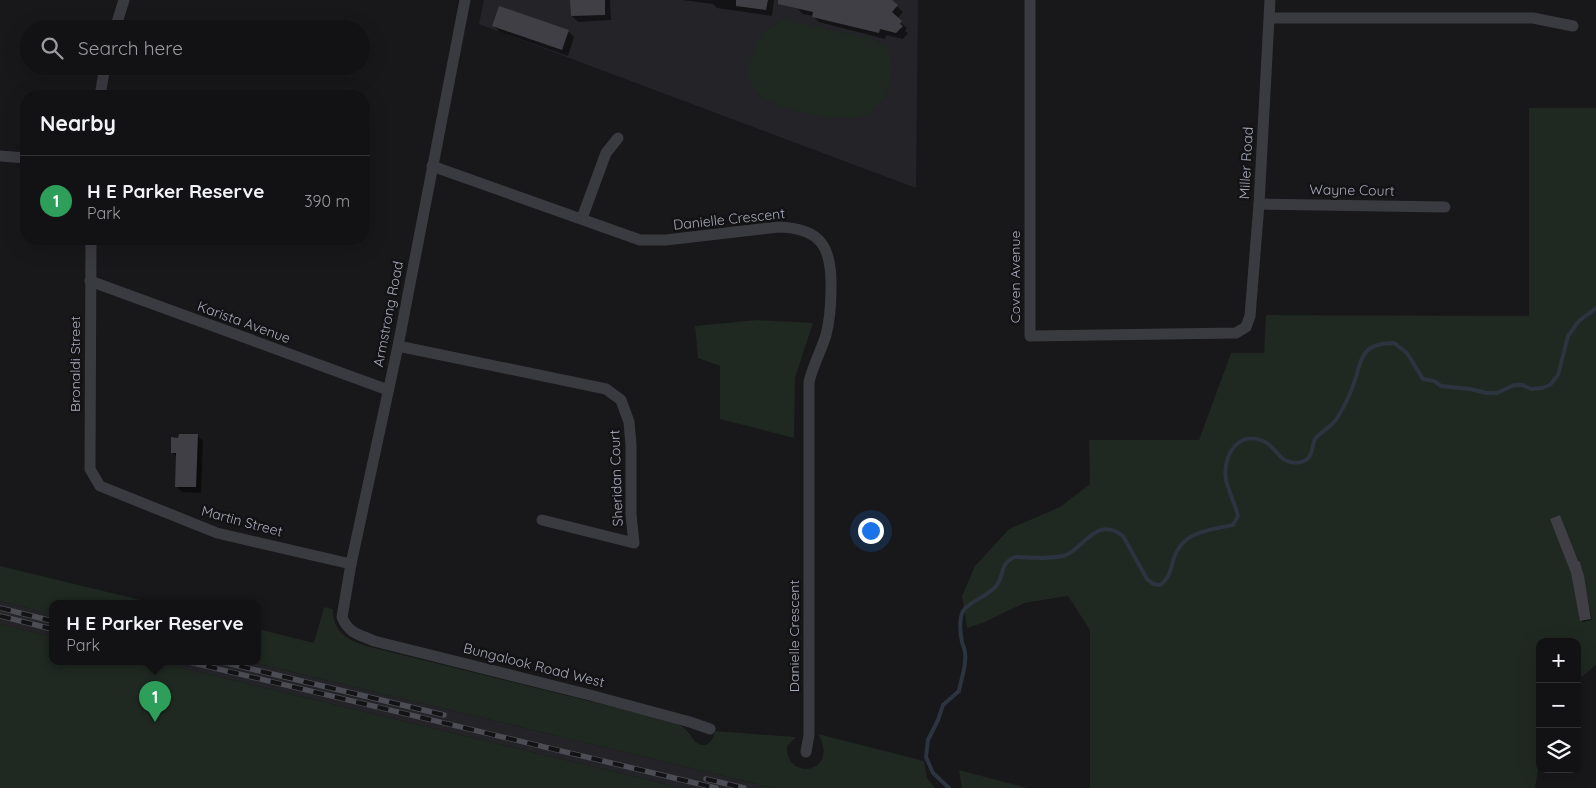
<!DOCTYPE html>
<html lang="en">
<head>
<meta charset="utf-8">
<style>
  :root { --surface:#121114; --page:#1f1f22; --text:#f1f3f6; --muted:#9c9da0; --line:#313134; --accent:#ffd82a }
  body { margin:0; font-family:Quicksand,sans-serif; background:var(--page); color:var(--text) }
  .controls { position:absolute; right:15px; bottom:15px; display:grid; overflow:hidden; border-radius:10px; box-shadow:0 5px 20px #0002 }
  .controls button { width:45px; height:45px; display:grid; place-items:center; padding:0; border:0; border-bottom:1px solid var(--line); background:var(--surface); color:var(--text); font:25px sans-serif }
  .you { position:absolute; left:870px; top:530px; width:18px; height:18px; margin:-12px; border:4px solid #fff; border-radius:50%; background:#1a73e8; box-shadow:0 0 0 8px #1a73e833 }
  .badge { display:grid; place-items:center; width:32px; height:32px; border-radius:50%; background:var(--accent); color:#fff; font-size:16px; font-weight:700 }
  .pin { position:absolute; translate:-50% -41px; filter:drop-shadow(0 1px 2px #0008) }
  .pin::after { content:''; position:absolute; top:26px; width:18px; height:15px; background:inherit; clip-path:polygon(0 0,100% 0,50% 100%) }
  .popup { position:absolute; left:49px; top:600px; width:212px; height:65px; box-sizing:border-box; display:grid; place-content:center; border-radius:10px; background:var(--surface); filter:drop-shadow(0 1px 4px #0005); font-size:16px; white-space:nowrap; color:var(--muted) }
  .popup b { font-size:19px; color:var(--text) }
  .popup::after { content:''; position:absolute; left:50%; top:100%; margin-left:-10px; border:10px solid transparent; border-top-color:var(--surface) }
  .list { margin:0; padding:0; list-style:none }
  h2 { display:flex; justify-content:space-between; align-items:center; height:65px; margin:0; padding:0 20px; font-size:21px }
  h2 small { font-size:16px; font-weight:400; color:var(--muted) }
  .list li { display:grid; grid-template-columns:32px 1fr auto; gap:15px; align-items:center; box-sizing:border-box; height:90px; padding:0 20px; border-top:1px solid var(--line) }
  .list b { display:block; font-size:19px; white-space:nowrap }
  .list p { margin:0; font-size:16px; white-space:nowrap; color:var(--muted) }
  .list em { font-size:16px; font-style:normal; color:var(--muted) }
  .icon { flex:none; width:28px; height:28px; fill:none; stroke:currentColor; stroke-width:2; stroke-linecap:round; stroke-linejoin:round }
  .map { position:relative; flex:none; width:1596px; height:788px; overflow:hidden }
  .search { position:absolute; background:var(--surface); box-shadow:0 5px 20px #0002; left:20px; top:20px; width:350px; height:55px; display:flex; align-items:center; gap:12px; box-sizing:border-box; padding:0 18px; border-radius:28px; color:var(--muted); font-size:19px }
  .panel { position:absolute; background:var(--surface); box-shadow:0 5px 20px #0002; left:20px; top:90px; width:350px; height:155px; border-radius:20px }
  .map>svg:first-child { display:block }
  .built { fill:#242327 }
  .green { fill:#1f2821 }
  .shadow { fill:#0007 }
  .lines { fill:none; stroke-linecap:round; stroke-linejoin:round }
  .stream { stroke:#2c343f; stroke-width:4 }
  .building { fill:#3f3f45 }
  .street { stroke:#3a3a41; stroke-width:11 }
  .rail-casing { stroke:#4b4c54; stroke-width:5.5 }
  .rail { stroke:#131215; stroke-width:4; stroke-dasharray:11; stroke-linecap:butt }
  .labels { text-anchor:middle; dominant-baseline:central; stroke-width:5; stroke-linejoin:round; paint-order:stroke }
  .street-label { font-size:14px; fill:#a8abbb; stroke:#131215 }
</style>
</head>
<body>
<div class="map">
<svg width="1596" height="788" viewBox="0 0 1596 788">
  <rect width="100%" height="100%" fill="#18171a"/>
  <g class="built">
    <path d="M484,0H918L916,188L479,24Z"/>
    <path d="M0,601L52,614V637L0,624Z"/>
    <path d="M153,661H247L773,788H682Z"/>
  </g>
  <g class="green">
    <path d="M783,19L876,40L889,50L892,66L890,84L884,98L871,113L855,118H828L791,110L765,100L755,91L747,74L750,59L763,33Z"/>
    <path d="M1529,108H1596V665L1577,681V642H1540V758L1535,788H1090V630L1068,596L1024,603L985,622L967,628L962,596L975,566L1009,529L1060,507L1090,484L1089,440H1199L1231,353H1264L1266,315L1529,316Z"/>
    <path d="M757,320L813,323L795,378L794,438L720,419V366L698,358L695,326Z"/>
    <path d="M0,566L153,603H52V614L0,601Z"/>
    <path d="M324,607L333,609C333,633 347,639 366,646L675,722C680,725 685,728 688,732C691,735 693,740 696,742C706,750 713,741 715,731L796,737L787,746C786,783 841,772 818,734L924,761L927,778L935,788H773L247,661H258V629L314,643Z"/>
    <path d="M0,624L52,637V661H153L682,788H0Z"/>
    <path d="M959,770L1027,788H962Z"/>
  </g>
  <g class="shadow">
    <path d="M572,0H610L611,20L578,22L572,16Z"/>
    <path d="M682,0H774L772,16L717,8L713,4Z"/>
    <path d="M795,0H890L903,12L897,19L907,28L905,31L908,33L903,39L886,35L885,39L819,22L813,16L803,14L797,8Z"/>
    <path d="M494,26L568,31L574,37L568,56L500,32Z"/>
    <path d="M197,435L203,441L201,493L182,492L176,486L177,457L172,452L180,439Z"/>
    <path d="M1580,563L1581,565L1592,620L1582,622L1572,572Z"/>
  </g>
  <g class="lines">
    <path class="stream" d="M949,788L933,773L926,757L928,740L938,720L943,705L959,691C961,679 967,665 965,653C965,649 963,646 962,642C960,634 959,619 963,611C968,602 989,596 997,585C1005,573 999,564 1015,557C1031,557 1051,560 1066,555C1084,548 1097,515 1123,536L1147,579L1153,584L1160,585C1173,576 1170,563 1177,551C1187,531 1214,529 1233,525L1238,516C1235,504 1229,492 1226,480C1222,455 1239,429 1265,442C1274,446 1277,456 1285,460C1292,464 1304,464 1309,457C1313,452 1312,445 1315,439C1321,431 1332,427 1337,418C1344,407 1351,393 1355,380C1359,369 1359,358 1369,349C1376,344 1386,343 1394,343L1407,353L1423,379L1434,381L1441,386L1470,389L1487,393H1497L1514,385H1522L1531,389L1542,388L1550,385L1558,375L1568,336L1579,321L1596,308"/>
  </g>
  <g class="building">
    <path d="M570,0H605V15L571,16Z"/>
    <path d="M736,0H768L766,10L736,6Z"/>
    <path d="M778,0H892L898,5L892,12L902,21L900,24L903,26L896,33L880,29L879,33L812,17L813,12L778,4Z"/>
    <path d="M499,6L569,30L562,50L492,26Z"/>
    <path d="M179,434H198L196,487H175L176,453H171V437L178,438Z"/>
    <path d="M1560,515L1578,561L1580,562L1584,576L1591,619L1580,621L1571,573L1550,519Z"/>
  </g>
  <g class="lines">
    <g class="street">
      <path d="M465,0L398,346L351,564L342,617C349,634 359,634 374,641L590,695L690,722L710,729"/>
      <path d="M1030,0V336L1236,333L1246,327L1250,316L1259,204L1270,0"/>
      <path d="M1270,18H1533L1573,26"/>
      <path d="M115,29L124,0"/>
      <path d="M100,96L105,66"/>
      <path d="M0,156L26,158"/>
      <path d="M432,166L640,240H666L778,227C822,228 832,248 831,289C831,305 830,319 826,335C821,351 813,365 809,382V735L806,752"/>
      <path d="M1259,204L1445,207"/>
      <path d="M582,218L606,153L618,138"/>
      <path d="M91,239L90,469L100,486L217,533L351,564"/>
      <path d="M90,281L388,390"/>
      <path d="M398,346L606,389L621,400L629,422L631,445V515L634,543L542,520"/>
    </g>
    <g class="rail-casing">
      <g id="rail">
        <path d="M0,608L52,621"/>
        <path d="M0,616L52,629"/>
        <path d="M185,661L716,788"/>
        <path d="M218,661L444,715"/>
        <path d="M706,779L744,788"/>
      </g>
    </g>
    <use href="#rail" class="rail"/>
  </g>
  <g class="labels">
    <g class="street-label">
      <text transform="translate(1246 163) rotate(-87)">Miller Road</text>
      <text transform="translate(1352 190) rotate(1)">Wayne Court</text>
      <text transform="translate(729 219) rotate(-6)">Danielle Crescent</text>
      <text transform="translate(1015 277) rotate(-90)">Coven Avenue</text>
      <text transform="translate(388 314) rotate(-79)">Armstrong Road</text>
      <text transform="translate(244 322) rotate(20)">Karista Avenue</text>
      <text transform="translate(75 364) rotate(-90)">Bronaldi Street</text>
      <text transform="translate(616 478) rotate(-92)">Sheridan Court</text>
      <text transform="translate(242 521) rotate(15)">Martin Street</text>
      <text transform="translate(794 636) rotate(-90)">Danielle Crescent</text>
      <text transform="translate(534 665) rotate(14)">Bungalook Road West</text>
    </g>
  </g>
</svg>
<div class="controls">
<button>+</button>
<button>−</button>
<button><svg class="icon" aria-label="layers" viewBox="0 0 24 24"><path d="M12 4l9 5-9 5-9-5zM3 14l9 5 9-5"/></svg></button>
</div>
<div class="you"></div>
<div class="pin badge" style="left:155px;top:722px;background:#2e9e5b">1</div>
<div class="popup"><b>H E Parker Reserve</b>Park</div>
<div class="search"><svg class="icon" aria-label="search" viewBox="0 0 24 24"><circle cx="10" cy="10" r="6"/><path d="M15 15l6 6"/></svg>Search here</div>
<section class="panel">
<h2>Nearby<small></small></h2>
<ul class="list">
<li><span class="badge" style="background:#2e9e5b">1</span><div><b>H E Parker Reserve</b><p>Park</p></div><em>390 m</em></li>
</ul>
</section>
</div>
</body>
</html>
